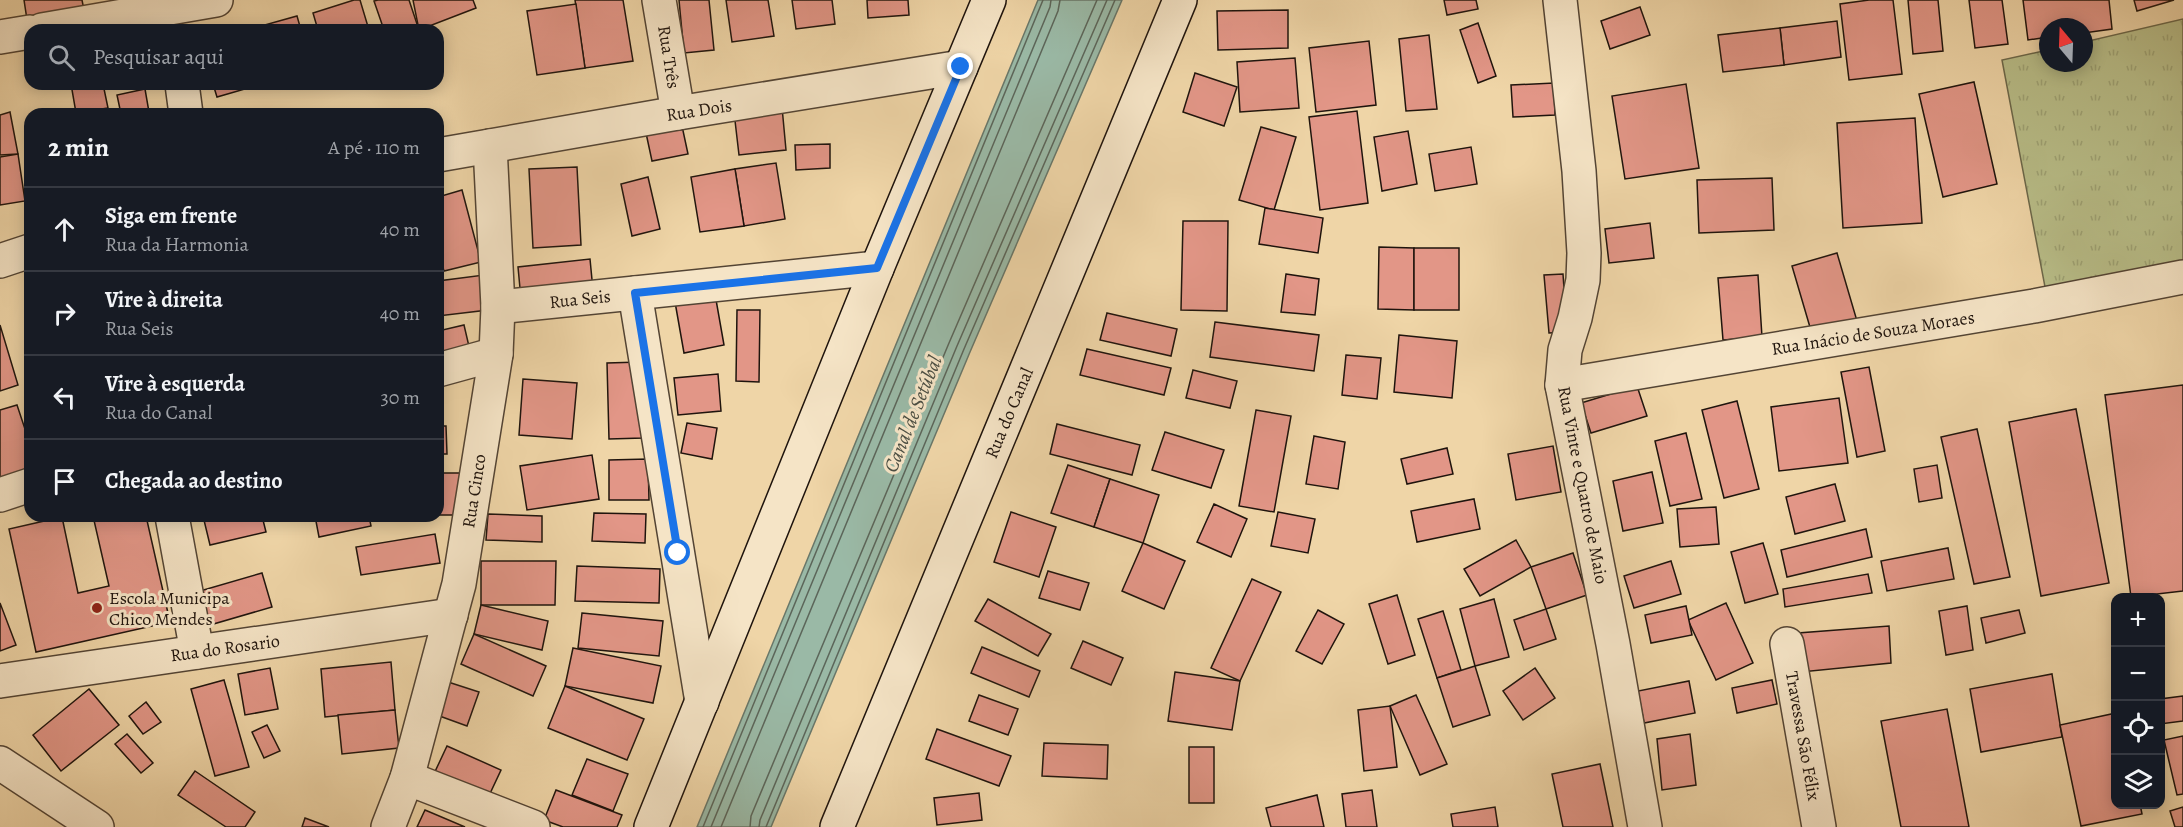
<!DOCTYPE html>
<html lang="pt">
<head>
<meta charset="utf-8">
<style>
  :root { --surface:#171b24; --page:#242831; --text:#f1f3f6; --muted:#9ea1a6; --line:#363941 }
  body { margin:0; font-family:Alegreya,serif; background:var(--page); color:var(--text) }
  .controls { position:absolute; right:18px; bottom:18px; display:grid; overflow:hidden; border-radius:12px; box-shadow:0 3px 15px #0003 }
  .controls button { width:54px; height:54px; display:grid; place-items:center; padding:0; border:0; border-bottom:2px solid var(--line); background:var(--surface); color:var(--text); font:30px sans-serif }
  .compass { position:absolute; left:2039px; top:18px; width:54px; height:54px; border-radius:50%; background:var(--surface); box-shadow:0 3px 15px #0003; rotate:341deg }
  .stop { position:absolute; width:18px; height:18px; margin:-14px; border:4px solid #1a73e8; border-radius:50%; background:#fff }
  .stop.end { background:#1a73e8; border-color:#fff; box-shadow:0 2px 6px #0008 }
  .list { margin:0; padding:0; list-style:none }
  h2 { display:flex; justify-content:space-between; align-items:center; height:78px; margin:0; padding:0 24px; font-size:26px }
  h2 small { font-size:20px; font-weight:400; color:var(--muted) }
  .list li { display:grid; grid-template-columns:39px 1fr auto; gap:18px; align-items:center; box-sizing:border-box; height:84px; padding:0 24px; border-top:2px solid var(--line) }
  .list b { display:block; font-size:22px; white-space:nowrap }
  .list p { margin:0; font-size:20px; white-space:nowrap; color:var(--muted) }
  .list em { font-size:20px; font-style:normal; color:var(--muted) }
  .icon { flex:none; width:33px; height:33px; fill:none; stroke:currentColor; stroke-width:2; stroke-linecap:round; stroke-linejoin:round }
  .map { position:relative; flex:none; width:2183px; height:827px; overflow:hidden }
  .search { position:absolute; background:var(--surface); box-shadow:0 3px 15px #0003; left:24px; top:24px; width:420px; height:66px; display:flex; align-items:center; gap:15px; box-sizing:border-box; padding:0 21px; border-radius:18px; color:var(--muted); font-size:22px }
  .panel { position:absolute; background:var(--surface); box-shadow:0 3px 15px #0003; left:24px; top:108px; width:420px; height:414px; border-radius:18px }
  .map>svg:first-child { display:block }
  .grass { fill:url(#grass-tufts); stroke:#6c684a; stroke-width:1.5 }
  .water { fill:#9ab9a6; stroke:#697769; stroke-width:1.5 }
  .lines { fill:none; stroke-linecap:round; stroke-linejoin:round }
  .shore { stroke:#5c665a; stroke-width:1.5 }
  .building { fill:#e29687; stroke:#1f140d; stroke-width:1.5 }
  .street-casing { stroke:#534434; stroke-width:36 }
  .secondary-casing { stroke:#1f140d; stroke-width:36 }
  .street { stroke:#f5e4c6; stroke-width:33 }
  .secondary { stroke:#f5e4c6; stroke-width:33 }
  .route { stroke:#1a73e8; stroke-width:8 }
  .poi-dot { fill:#8f2418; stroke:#f5e4c6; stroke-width:2 }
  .labels { text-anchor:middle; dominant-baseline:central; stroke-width:6; stroke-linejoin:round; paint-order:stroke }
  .street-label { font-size:18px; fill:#1f140d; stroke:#f5e4c6 }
  .poi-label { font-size:18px; fill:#1f140d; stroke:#f5e4c6; text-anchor:start }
  .water-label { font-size:20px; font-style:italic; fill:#4a4e43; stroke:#f5e4c6 }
</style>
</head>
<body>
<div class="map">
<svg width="2183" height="827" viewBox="0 0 2183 827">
  <defs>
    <pattern id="grass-tufts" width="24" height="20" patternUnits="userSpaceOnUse" patternTransform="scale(1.5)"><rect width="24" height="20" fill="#b8bd88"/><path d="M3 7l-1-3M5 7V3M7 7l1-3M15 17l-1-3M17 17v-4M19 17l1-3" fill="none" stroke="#9ea274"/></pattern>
  </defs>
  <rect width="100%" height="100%" fill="#efd5a7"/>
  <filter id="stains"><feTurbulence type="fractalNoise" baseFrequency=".00333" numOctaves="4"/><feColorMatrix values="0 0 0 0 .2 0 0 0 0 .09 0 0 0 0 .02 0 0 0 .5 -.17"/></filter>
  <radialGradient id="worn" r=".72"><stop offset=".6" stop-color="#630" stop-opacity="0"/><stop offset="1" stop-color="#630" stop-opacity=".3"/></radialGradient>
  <path class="grass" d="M2183,19V263L2045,287L2002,60L2048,50V63H2084V42Z"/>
  <path class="water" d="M1038,0H1122L970,352L771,827H697Z"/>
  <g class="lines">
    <g class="shore">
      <path d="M703,827L1043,0"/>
      <path d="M711,827L1050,7L1051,0"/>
      <path d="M721,827L1058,11L1060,0"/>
      <path d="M750,827L751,816L949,343L1097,0"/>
      <path d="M759,827L760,820L957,346L1107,0"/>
      <path d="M766,827L964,349L1115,0"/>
    </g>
  </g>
  <g class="building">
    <path d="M24,0H82L85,15L28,26Z"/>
    <path d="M354,0H360L369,30H318L313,13Z"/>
    <path d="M378,0H409L419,30H384L374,1Z"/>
    <path d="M413,0H473L476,8L419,30Z"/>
    <path d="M575,0H623L633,61L585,68Z"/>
    <path d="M679,0H709L714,50L684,53Z"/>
    <path d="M726,0H768L774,36L732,42Z"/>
    <path d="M792,0H832L835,24L796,29Z"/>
    <path d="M867,0H908L909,15L868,18Z"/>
    <path d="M1444,0H1476L1478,9L1447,15Z"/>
    <path d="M1869,0H1893L1902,74L1849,80L1840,4Z"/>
    <path d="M1908,0H1938L1943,51L1913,54Z"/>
    <path d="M1969,0H2002L2008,44L1975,48Z"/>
    <path d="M2023,0H2109L2112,29L2084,33V27H2048V37L2028,40Z"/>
    <path d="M2134,0H2174L2137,11Z"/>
    <path d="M576,4L585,68L537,75L527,11Z"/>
    <path d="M1640,7L1650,35L1610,49L1601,21Z"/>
    <path d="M1288,10V48L1218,50L1217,11Z"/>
    <path d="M297,16L301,30H247Z"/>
    <path d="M1837,21L1841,57L1784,65L1780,28Z"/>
    <path d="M1478,23L1496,76L1478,83L1460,30Z"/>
    <path d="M1780,28L1784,65L1723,72L1718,35Z"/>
    <path d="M1429,35L1437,109L1406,111L1399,39Z"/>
    <path d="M1369,41L1376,105L1316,112L1309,48Z"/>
    <path d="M1295,58L1299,108L1240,112L1237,62Z"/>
    <path d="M1195,73L1237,87L1224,126L1183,112Z"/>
    <path d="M1974,82L1997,184L1943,197L1919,94Z"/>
    <path d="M1554,83L1555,115L1513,117L1511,85Z"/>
    <path d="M71,84H103L108,108L76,113Z"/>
    <path d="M213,84H262L217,97Z"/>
    <path d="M1686,84L1699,168L1625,179L1612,96Z"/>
    <path d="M145,89L149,112L121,114L117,95Z"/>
    <path d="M782,107L786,150L739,155L734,112Z"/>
    <path d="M1357,111L1368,203L1320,210L1309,117Z"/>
    <path d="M10,112L18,154L0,155V115Z"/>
    <path d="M1915,118L1922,223L1843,228L1837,123Z"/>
    <path d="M682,126L688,154L652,161L646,133Z"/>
    <path d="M1261,127L1296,137L1274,210L1239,200Z"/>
    <path d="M1408,131L1417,184L1382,191L1374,137Z"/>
    <path d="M830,144V168L796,170L795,145Z"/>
    <path d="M1471,147L1477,184L1435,191L1429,154Z"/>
    <path d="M18,154L25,201L0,205V157Z"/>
    <path d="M776,163L785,219L744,226L735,169Z"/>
    <path d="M577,167L581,245L533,248L529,169Z"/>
    <path d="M735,169L744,226L700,232L691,177Z"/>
    <path d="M648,177L660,229L632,236L621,184Z"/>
    <path d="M1772,178L1774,230L1699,233L1697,180Z"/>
    <path d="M462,190L481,262L444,271L438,250V197Z"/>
    <path d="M1265,208L1323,218L1318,253L1259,244Z"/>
    <path d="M1183,221H1228L1227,311L1181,310Z"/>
    <path d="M1650,223L1654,258L1609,263L1605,229Z"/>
    <path d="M1379,247L1414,248V310L1378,309Z"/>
    <rect x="1414" y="248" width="45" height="62"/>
    <path d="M1837,253L1857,321L1812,334L1792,266Z"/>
    <path d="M590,259L593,290L521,299L518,267Z"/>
    <path d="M1286,274L1319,279L1315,315L1281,312Z"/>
    <path d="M1563,274L1567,332L1549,333L1544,275Z"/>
    <path d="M484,275L488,310L438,316V281Z"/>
    <path d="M1758,275L1762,337L1723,340L1718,278Z"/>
    <path d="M715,294L724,345L684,353L675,302Z"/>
    <path d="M737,310H760L759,382L736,381Z"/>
    <path d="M1107,313L1177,329L1171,356L1100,340Z"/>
    <path d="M1215,322L1319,335L1314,371L1210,357Z"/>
    <path d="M0,325L18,385L0,391Z"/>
    <path d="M464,325L471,355L438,364V331Z"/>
    <path d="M1399,335L1457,341L1452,398L1394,392Z"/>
    <path d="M1087,349L1171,368L1164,395L1080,375Z"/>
    <path d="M1346,355L1381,358L1377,399L1342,395Z"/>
    <path d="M640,362L643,438L609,439L607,363Z"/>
    <path d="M1869,367L1885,451L1857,457L1841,372Z"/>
    <path d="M1193,370L1237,381L1230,408L1186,398Z"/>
    <path d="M718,374L721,411L678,415L674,378Z"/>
    <path d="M523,379L577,383L572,439L519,435Z"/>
    <path d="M2183,385V591L2131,597L2105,395Z"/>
    <path d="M1637,386L1647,416L1591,433L1581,403Z"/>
    <path d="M1839,398L1848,463L1779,471L1771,407Z"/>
    <path d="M1737,401L1759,489L1724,498L1702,410Z"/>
    <path d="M17,405L30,444V480L0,489V410Z"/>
    <path d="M2076,409L2109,583L2041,596L2009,422Z"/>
    <path d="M1256,410L1291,416L1274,512L1239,506Z"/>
    <path d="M687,423L717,428L712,459L681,453Z"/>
    <path d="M1057,424L1140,445L1132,475L1050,454Z"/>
    <path d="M438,426H446L447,454H438Z"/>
    <path d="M1977,429L2010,577L1974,584L1941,437Z"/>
    <path d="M1165,432L1224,450L1211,488L1152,470Z"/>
    <path d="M1686,433L1702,499L1670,506L1655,441Z"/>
    <path d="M1314,436L1345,442L1338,489L1306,484Z"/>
    <path d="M1553,446L1561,492L1516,500L1508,454Z"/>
    <path d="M1447,448L1453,474L1407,484L1401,459Z"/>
    <path d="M592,455L599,499L527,510L520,466Z"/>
    <path d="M648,459L649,500H609V460Z"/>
    <path d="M1068,465L1110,479L1094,527L1051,513Z"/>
    <path d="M1937,465L1942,498L1919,502L1914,469Z"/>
    <path d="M1652,472L1663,523L1623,531L1613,481Z"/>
    <rect x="438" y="473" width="22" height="42"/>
    <path d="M1110,479L1159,495L1143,543L1094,527Z"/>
    <path d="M1835,484L1845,521L1795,534L1786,497Z"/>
    <path d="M1474,499L1480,529L1417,542L1411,511Z"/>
    <path d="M1214,504L1247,519L1231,557L1197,542Z"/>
    <path d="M1716,507L1719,544L1680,547L1677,509Z"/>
    <path d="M1011,512L1056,527L1039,577L994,562Z"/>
    <path d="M1278,512L1315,519L1308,553L1271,546Z"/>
    <path d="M594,513L646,514L645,543L592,541Z"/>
    <path d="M488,514L542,516V542L486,540Z"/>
    <path d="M93,516H146L170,622L36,652L9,529L62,517L78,593L109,586Z"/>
    <path d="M203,516H262L266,532L210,545Z"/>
    <path d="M315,516H369L371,526L319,537Z"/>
    <path d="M1866,529L1872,557L1787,577L1781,550Z"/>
    <path d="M435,534L440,563L361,575L356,547Z"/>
    <path d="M1516,540L1531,567L1480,596L1464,569Z"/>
    <path d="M1143,543L1185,561L1164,609L1122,591Z"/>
    <path d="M1763,543L1778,594L1745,603L1731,552Z"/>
    <path d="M1948,548L1954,579L1887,591L1881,561Z"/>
    <path d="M1573,553L1587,595L1546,609L1531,567Z"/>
    <path d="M481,561H556L555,605H481Z"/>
    <path d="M1671,561L1681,594L1634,608L1624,576Z"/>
    <path d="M577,566L660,569L659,603L575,601Z"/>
    <path d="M1048,571L1089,583L1080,610L1039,598Z"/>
    <path d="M262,573L272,607L210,625L200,591Z"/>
    <path d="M1868,574L1872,593L1785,607L1783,589Z"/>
    <path d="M1252,579L1281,592L1240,681L1211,668Z"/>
    <path d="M1397,595L1415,655L1388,664L1369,604Z"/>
    <path d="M988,599L1051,634L1038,656L975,621Z"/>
    <path d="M1494,599L1509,657L1475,666L1460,609Z"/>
    <path d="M0,603L16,645L0,651Z"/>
    <path d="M1726,603L1753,663L1716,680L1688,620Z"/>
    <path d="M481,605L548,621L542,650L474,634Z"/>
    <path d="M1686,606L1692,635L1651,643L1645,615Z"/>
    <path d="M1967,606L1973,650L1946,655L1939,611Z"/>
    <path d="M1546,609L1556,639L1524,650L1514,620Z"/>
    <path d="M1318,610L1344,624L1322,664L1296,651Z"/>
    <path d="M2019,610L2025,633L1986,643L1981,618Z"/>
    <path d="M1443,611L1461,670L1437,678L1418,619Z"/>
    <path d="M582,613L663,621L659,656L578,648Z"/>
    <path d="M1889,626L1891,663L1801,672L1798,633Z"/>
    <path d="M474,634L546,666L533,696L461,664Z"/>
    <path d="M1083,641L1123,658L1111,685L1071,668Z"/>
    <path d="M982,647L1040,671L1029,697L971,673Z"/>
    <path d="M573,648L661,666L653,703L565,686Z"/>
    <path d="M391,662L395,710L325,717L321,669Z"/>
    <path d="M1475,666L1490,715L1453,727L1437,678Z"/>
    <path d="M270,668L278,709L245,715L238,674Z"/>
    <path d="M1535,668L1555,698L1523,720L1503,691Z"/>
    <path d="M1175,672L1240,681L1232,730L1168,721Z"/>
    <path d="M2052,674L2062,737L1981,752L1970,689Z"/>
    <path d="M224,680L249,767L215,776L191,689Z"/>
    <path d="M1772,680L1777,704L1737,713L1732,688Z"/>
    <path d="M445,681L479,692L467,726L434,714Z"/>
    <path d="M1689,681L1695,713L1644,723L1638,691Z"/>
    <path d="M565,686L644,719L627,760L548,728Z"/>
    <path d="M89,689L119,725L61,771L33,735Z"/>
    <path d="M979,695L1018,709L1008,735L969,721Z"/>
    <path d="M1416,695L1447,764L1420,775L1390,706Z"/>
    <path d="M2183,696V721L2160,724V699Z"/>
    <path d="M146,702L161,722L143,734L129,716Z"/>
    <path d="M1390,706L1397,767L1364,771L1358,710Z"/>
    <path d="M1947,709L1969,827H1901L1881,721Z"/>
    <path d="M395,710L399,748L342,754L338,715Z"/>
    <path d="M2116,713V804H2140L2142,814L2081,826L2060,725Z"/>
    <path d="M267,725L280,751L264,758L252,732Z"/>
    <path d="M937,729L1011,756L999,786L926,759Z"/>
    <path d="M127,734L153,763L141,773L115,744Z"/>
    <path d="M1690,734L1696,785L1662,790L1657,739Z"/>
    <path d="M2183,736V794L2177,795L2164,740Z"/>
    <path d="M1044,743L1108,745L1107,779L1042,776Z"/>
    <path d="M447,746L501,770L486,802L432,778Z"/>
    <rect x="1189" y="747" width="25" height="56"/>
    <path d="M587,759L628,774L613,811L572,795Z"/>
    <path d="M1600,764L1613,827H1563L1552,774Z"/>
    <path d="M195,771L255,812L245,827H226L178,795Z"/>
    <path d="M556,790L622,815L617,827H563L544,820Z"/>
    <path d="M1372,790L1377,827H1346L1342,794Z"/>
    <path d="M979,793L982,820L937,825L934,798Z"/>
    <path d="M1317,795L1324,827H1271L1266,808Z"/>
    <path d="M1495,807L1498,827H1453L1451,814Z"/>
    <path d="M2183,807V827H2175L2170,811Z"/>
    <path d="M425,810L465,827H417Z"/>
    <path d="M305,818L329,827H302Z"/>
  </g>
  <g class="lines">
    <g class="street-casing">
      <g id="street">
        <path d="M659,0L678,113"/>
        <path d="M1560,0L1579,171L1584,253L1583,280L1575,318L1565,350L1562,385L1613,644L1645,827"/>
        <path d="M42,30L216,0"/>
        <path d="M0,37L30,32"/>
        <path d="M182,84L186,114"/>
        <path d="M438,155L678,113L961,67"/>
        <path d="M0,261L30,251"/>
        <path d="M635,293L702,702"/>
        <path d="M498,307L877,268"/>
        <path d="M438,370L496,354"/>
        <path d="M1562,385L2034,306L2183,277"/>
        <path d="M0,495L30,485"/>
        <path d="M172,516L197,652"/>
        <path d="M1787,644L1819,827"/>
        <path d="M0,681L451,615"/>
        <path d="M0,763L97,827"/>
        <path d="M407,778L533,827"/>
        <path d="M388,827L407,778L459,584L496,354L498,307L490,146"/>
      </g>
    </g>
    <g class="secondary-casing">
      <g id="secondary">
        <path d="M651,827L877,268L989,0"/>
        <path d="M837,827L1180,0"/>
      </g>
    </g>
    <use href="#street" class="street"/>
    <use href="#secondary" class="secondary"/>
  </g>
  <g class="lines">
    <path class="route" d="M678,553L635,293L877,268L961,67"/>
  </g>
  <circle class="poi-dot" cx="97" cy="608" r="6"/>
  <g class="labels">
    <g class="street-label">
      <text transform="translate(669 57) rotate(81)">Rua Três</text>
      <text transform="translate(699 110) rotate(-9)">Rua Dois</text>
      <text transform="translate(580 299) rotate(-6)">Rua Seis</text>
      <text transform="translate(1873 333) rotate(-9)">Rua Inácio de Souza Moraes</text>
      <text transform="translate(1009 413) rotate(-67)">Rua do Canal</text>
      <text transform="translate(1583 485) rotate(79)">Rua Vinte e Quatro de Maio</text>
      <text transform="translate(474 491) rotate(-81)">Rua Cinco</text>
      <text transform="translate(225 648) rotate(-8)">Rua do Rosario</text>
      <text transform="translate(1803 736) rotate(80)">Travessa São Félix</text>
    </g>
    <g class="poi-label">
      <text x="109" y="598">Escola Municipa<tspan x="109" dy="21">Chico Mendes</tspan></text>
    </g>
    <g class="water-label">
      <text transform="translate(913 414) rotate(-68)">Canal de Setúbal</text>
    </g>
  </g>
  <rect width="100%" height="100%" filter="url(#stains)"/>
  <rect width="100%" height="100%" fill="url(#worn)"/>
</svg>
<div class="controls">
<button>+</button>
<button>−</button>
<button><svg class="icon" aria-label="locate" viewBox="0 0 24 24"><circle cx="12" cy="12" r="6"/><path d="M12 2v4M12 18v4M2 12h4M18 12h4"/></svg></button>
<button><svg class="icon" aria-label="layers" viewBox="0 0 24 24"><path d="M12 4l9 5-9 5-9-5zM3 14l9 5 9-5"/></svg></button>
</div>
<svg class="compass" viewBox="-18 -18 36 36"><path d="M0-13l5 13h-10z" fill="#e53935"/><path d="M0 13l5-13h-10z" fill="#9ea1a6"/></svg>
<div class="stop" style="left:678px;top:553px"></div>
<div class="stop end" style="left:961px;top:67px"></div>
<div class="search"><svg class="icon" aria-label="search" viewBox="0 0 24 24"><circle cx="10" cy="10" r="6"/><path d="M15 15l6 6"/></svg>Pesquisar aqui</div>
<section class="panel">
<h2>2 min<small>A pé · 110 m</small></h2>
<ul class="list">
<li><svg class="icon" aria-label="ahead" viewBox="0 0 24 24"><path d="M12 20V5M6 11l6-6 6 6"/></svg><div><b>Siga em frente</b><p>Rua da Harmonia</p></div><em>40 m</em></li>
<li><svg class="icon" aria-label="right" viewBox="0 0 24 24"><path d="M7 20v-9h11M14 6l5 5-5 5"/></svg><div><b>Vire à direita</b><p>Rua Seis</p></div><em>40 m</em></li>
<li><svg class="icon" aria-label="left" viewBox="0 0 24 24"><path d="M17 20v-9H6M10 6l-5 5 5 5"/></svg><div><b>Vire à esquerda</b><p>Rua do Canal</p></div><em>30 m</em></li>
<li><svg class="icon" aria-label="arrive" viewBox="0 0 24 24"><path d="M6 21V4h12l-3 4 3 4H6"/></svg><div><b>Chegada ao destino</b></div></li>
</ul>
</section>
</div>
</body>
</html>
